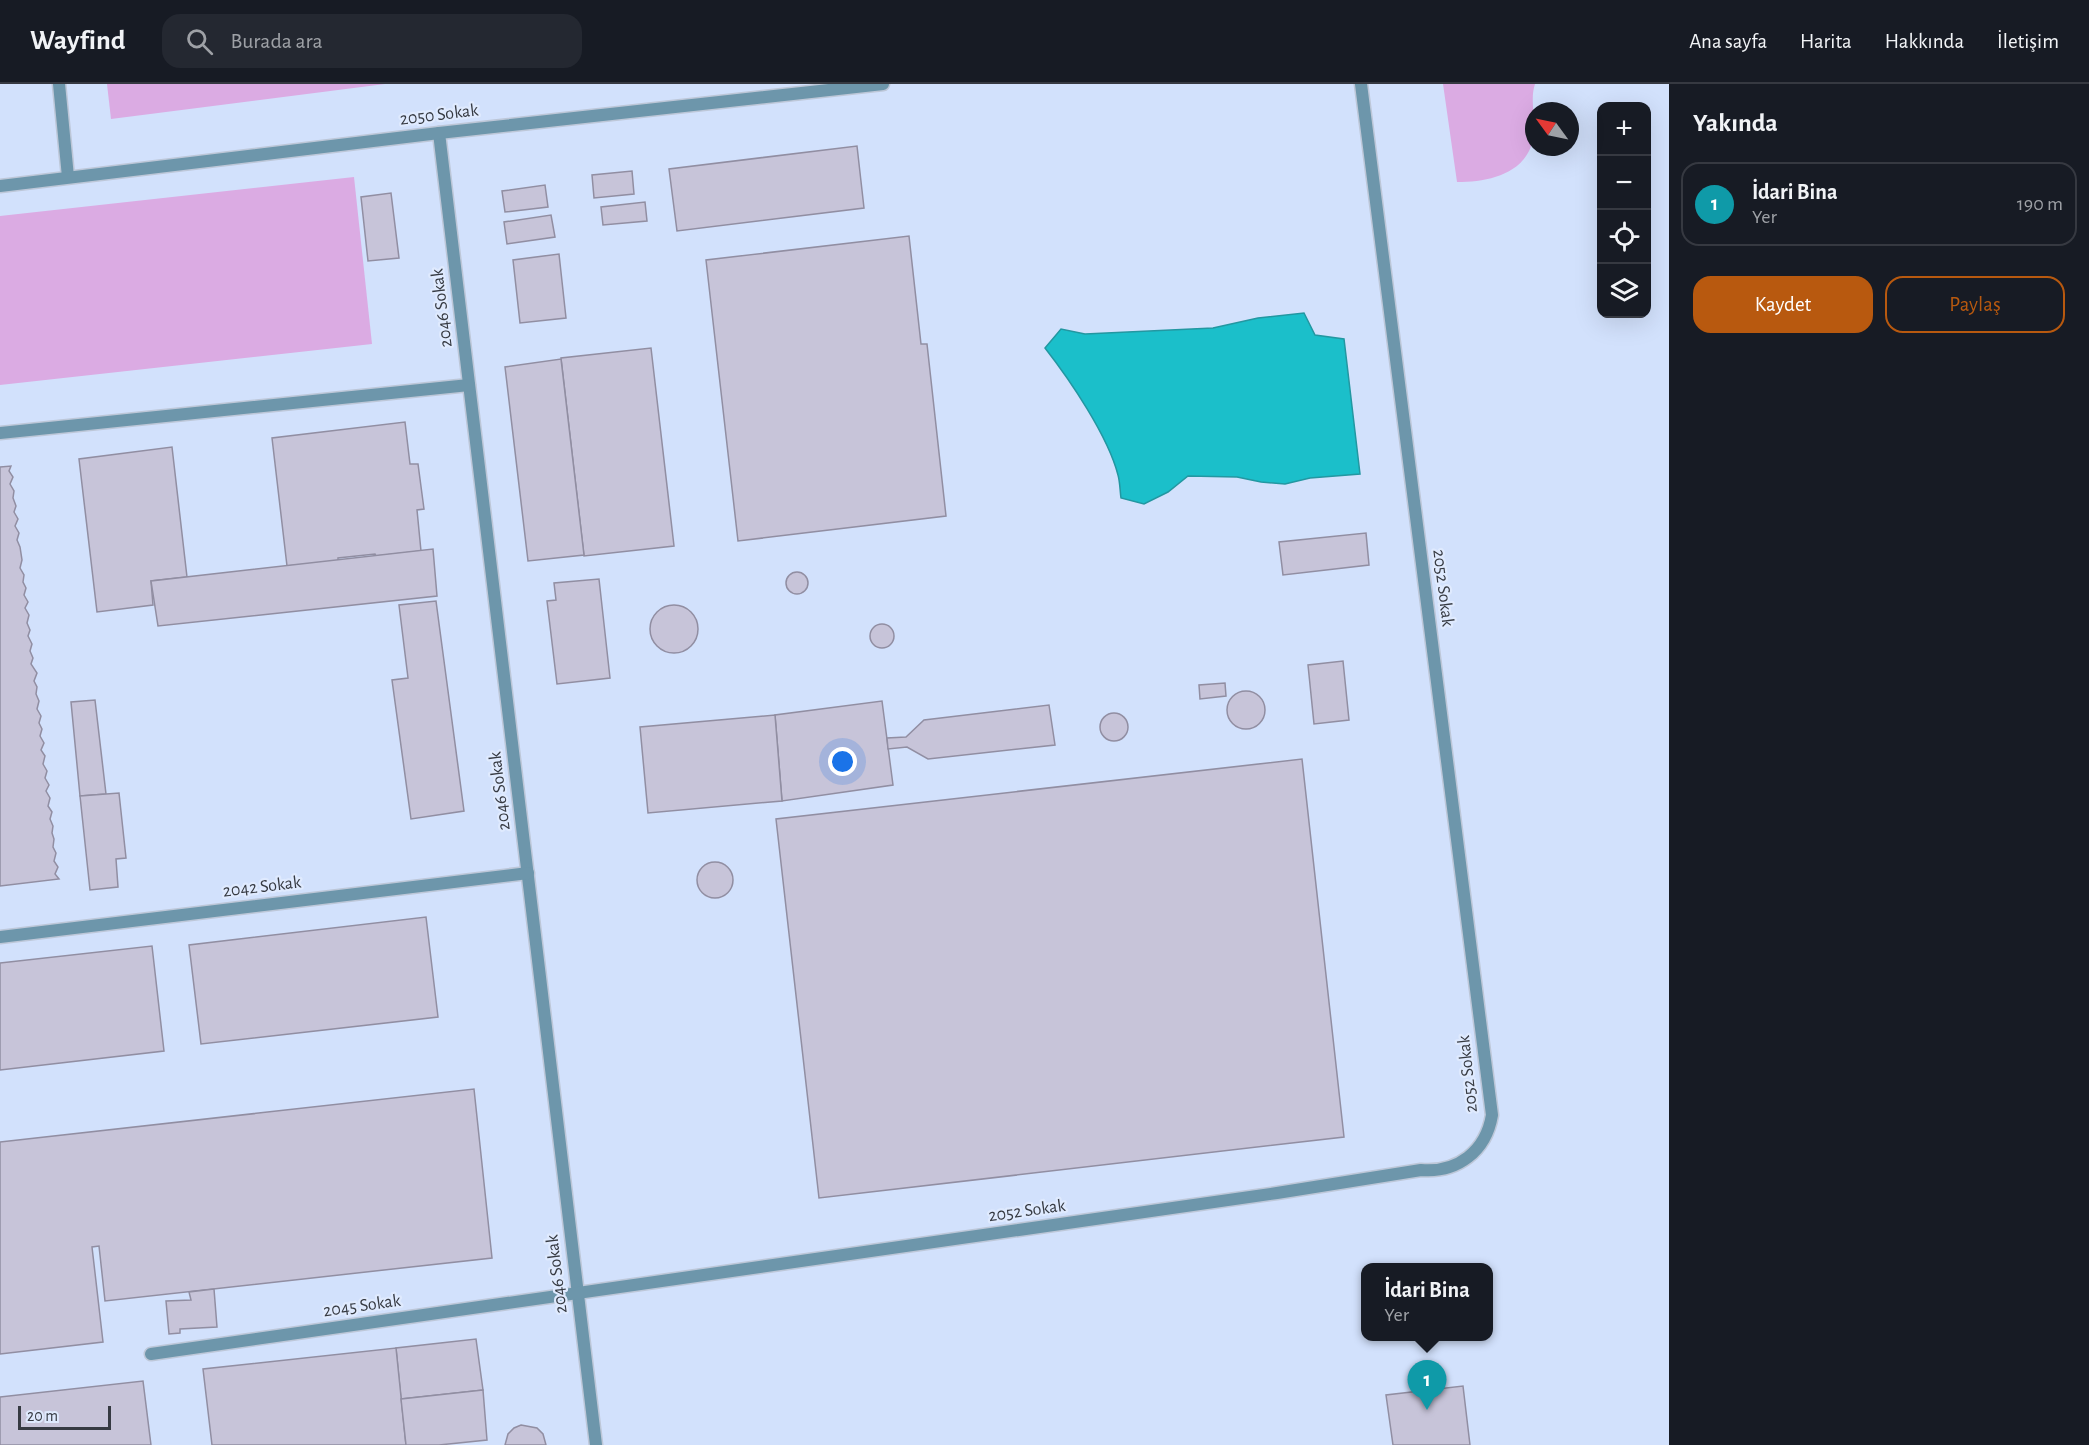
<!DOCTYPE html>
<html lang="tr">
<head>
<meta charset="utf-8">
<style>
  :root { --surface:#171b24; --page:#242831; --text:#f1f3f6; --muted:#9ea1a6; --line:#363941; --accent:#b8590f }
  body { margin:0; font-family:"Alegreya Sans",sans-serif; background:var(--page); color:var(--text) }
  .controls { position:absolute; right:18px; top:18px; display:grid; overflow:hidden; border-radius:12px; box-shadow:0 6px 24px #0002 }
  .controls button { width:54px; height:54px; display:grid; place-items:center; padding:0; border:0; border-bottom:2px solid var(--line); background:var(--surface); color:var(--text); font:30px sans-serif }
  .compass { position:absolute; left:1525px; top:18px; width:54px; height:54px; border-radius:50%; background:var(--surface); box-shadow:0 6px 24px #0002; rotate:303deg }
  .scale { position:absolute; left:18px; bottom:15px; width:93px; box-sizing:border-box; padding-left:6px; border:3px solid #363a42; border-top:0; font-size:16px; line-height:21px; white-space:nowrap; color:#363a42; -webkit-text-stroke:4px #dfeafe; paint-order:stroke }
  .you { position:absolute; left:843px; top:678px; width:21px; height:21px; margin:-15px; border:4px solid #fff; border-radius:50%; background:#1a73e8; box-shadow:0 0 0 9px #1a73e833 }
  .badge { display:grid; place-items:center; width:39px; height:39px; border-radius:50%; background:var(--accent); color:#fff; font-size:20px; font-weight:700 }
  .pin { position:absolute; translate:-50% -50px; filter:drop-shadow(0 2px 3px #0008) }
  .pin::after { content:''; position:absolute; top:32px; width:21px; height:18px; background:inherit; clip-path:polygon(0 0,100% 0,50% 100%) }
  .popup { position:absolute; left:1361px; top:1179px; width:132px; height:78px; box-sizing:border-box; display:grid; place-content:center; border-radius:12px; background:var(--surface); filter:drop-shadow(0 2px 4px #0005); font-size:20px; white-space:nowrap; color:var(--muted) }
  .popup b { font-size:22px; color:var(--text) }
  .popup::after { content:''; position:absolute; left:50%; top:100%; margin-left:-12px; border:12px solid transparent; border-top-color:var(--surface) }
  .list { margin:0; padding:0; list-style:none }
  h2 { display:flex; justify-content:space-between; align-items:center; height:78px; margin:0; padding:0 24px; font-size:26px }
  h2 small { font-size:20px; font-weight:400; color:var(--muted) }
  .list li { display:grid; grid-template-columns:39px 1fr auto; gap:18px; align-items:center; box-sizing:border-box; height:84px; margin:0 12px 12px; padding:0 12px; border:2px solid var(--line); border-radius:18px }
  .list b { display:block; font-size:22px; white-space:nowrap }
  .list p { margin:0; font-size:20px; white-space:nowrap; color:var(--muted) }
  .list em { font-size:20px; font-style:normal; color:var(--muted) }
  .actions { display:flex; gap:12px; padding:18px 24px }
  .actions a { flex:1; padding:14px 0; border:2px solid var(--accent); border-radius:18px; text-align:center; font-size:21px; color:var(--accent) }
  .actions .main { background:var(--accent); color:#fff }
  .icon { flex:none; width:33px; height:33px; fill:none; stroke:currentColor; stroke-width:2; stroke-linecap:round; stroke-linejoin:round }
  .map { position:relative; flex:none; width:1669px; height:1361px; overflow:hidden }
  header { display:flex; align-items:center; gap:36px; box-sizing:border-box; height:84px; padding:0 30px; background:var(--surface); border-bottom:2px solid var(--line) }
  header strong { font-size:28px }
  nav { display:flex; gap:33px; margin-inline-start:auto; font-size:21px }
  .search { width:420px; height:54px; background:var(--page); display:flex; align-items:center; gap:15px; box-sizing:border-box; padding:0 21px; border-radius:18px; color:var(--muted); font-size:22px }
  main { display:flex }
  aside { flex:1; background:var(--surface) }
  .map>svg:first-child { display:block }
  .built { fill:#d2e1fc; fill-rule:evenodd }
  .green { fill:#dbabe3 }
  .water { fill:#1bbfca; stroke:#2397a1; stroke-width:1.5 }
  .building { fill:#c7c4d9; stroke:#918ea2; stroke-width:1.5 }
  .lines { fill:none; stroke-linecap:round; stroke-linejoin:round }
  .service-casing { stroke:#bdc7d8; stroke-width:15 }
  .service { stroke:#6d96ab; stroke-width:12 }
  .labels { text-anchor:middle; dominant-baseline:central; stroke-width:4.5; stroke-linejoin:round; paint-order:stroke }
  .street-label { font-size:18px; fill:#363a42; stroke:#dfeafe }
</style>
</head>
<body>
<header>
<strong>Wayfind</strong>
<div class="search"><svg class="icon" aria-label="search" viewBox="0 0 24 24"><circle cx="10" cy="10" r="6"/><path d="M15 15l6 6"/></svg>Burada ara</div>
<nav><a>Ana sayfa</a><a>Harita</a><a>Hakkında</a><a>İletişim</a></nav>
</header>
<main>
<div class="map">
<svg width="1669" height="1361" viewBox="0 0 1669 1361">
  <rect width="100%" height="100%" fill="#dfeafe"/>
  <path class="built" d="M0,0H1669V1361H0ZM1602,22H1646V230H1602ZM1534,27H1570V63H1534ZM1366,1184H1488V1252H1366Z"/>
  <g class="green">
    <path d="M107,0H385L111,35Z"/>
    <path d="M1443,0H1535C1530,15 1535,31 1534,47C1532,88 1491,98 1457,98Z"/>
    <path d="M354,93L372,260L0,301V132Z"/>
  </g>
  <path class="water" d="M1304,229L1315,251L1344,255L1360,390L1310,394L1285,400L1261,398L1237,393L1188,392L1168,408L1144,420L1121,414C1120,407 1120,398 1118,391C1108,352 1070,296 1045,264L1061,245L1085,250L1213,244L1258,234Z"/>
  <g class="building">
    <path d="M857,62L864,124L677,147L669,85Z"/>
    <path d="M632,87L634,110L594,114L592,91Z"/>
    <path d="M545,101L548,123L505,128L502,107Z"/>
    <path d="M391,109L399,174L368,177L361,113Z"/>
    <path d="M645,118L647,137L603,141L601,123Z"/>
    <path d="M551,131L555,153L507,160L504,138Z"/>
    <path d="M909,152L921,260H927L946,432L738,457L706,176Z"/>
    <path d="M559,170L566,234L520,239L513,176Z"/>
    <path d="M651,264L674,462L584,472L561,274Z"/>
    <path d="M561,275L584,471L528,477L505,283Z"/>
    <path d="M405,338L410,380H418L424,425L417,426L421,467L376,472L375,470L338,474V477L287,482L272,354Z"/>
    <path d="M172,363L187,493L151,497L153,521L97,528L79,375Z"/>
    <path d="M11,382L9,387L13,393L10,400L14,407L13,414L16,422L14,428L18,435L15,442L19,449L17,456L20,463L22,476L20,484L24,491L23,498L26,504L24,511L28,518L25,524L29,531L27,539L30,546L28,552L32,560L30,567L33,574L31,580L37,589L34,597L37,603L36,610L39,617L37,625L41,632L39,639L42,645L40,652L44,659L41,666L45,672L43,680L47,687L45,694L49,701L46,707L50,714L48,722L52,728L50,735L53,742L52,749L54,755L53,763L56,769L54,777L58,783L55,790L59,795L0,802V383Z"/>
    <path d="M1366,449L1369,481L1283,491L1279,458Z"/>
    <path d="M433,465L437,512L158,542L151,497Z"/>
    <circle cx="797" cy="499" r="11"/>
    <path d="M599,495L610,594L557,600L547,517L556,516L554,499Z"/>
    <path d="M436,517L464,727L411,735L392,596L408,594L399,521Z"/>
    <circle cx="674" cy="545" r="24"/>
    <circle cx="882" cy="552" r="12"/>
    <path d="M1343,577L1349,636L1314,640L1308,581Z"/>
    <path d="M1225,599L1226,612L1200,615L1199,601Z"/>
    <circle cx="1246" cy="626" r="19"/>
    <path d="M95,616L106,710L80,712L71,618Z"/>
    <path d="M882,617L893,701L782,717L775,631Z"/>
    <path d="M1049,621L1055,661L928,675L907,663L888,665L887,654L906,653L924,636Z"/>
    <circle cx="1114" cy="643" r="14"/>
    <path d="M775,631L782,717L648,729L640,643Z"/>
    <path d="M1302,675L1344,1053L819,1114L776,735Z"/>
    <path d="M119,709L126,774L116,775L118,803L90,806L80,712Z"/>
    <circle cx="715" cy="796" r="18"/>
    <path d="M426,833L438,933L201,960L189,861Z"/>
    <path d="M152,862L164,967L0,986V879Z"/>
    <path d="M474,1005L492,1174L105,1217L99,1162L92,1163L103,1258L0,1270V1058Z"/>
    <path d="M214,1205L217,1243L180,1245V1249L169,1250L166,1217L191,1216L189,1208Z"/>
    <path d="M476,1255L483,1306L401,1315L396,1264Z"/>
    <path d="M396,1264L406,1361H212L203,1285Z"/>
    <path d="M143,1297L151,1361H0V1313Z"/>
    <path d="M1463,1302L1470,1361H1393L1386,1311Z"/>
    <path d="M483,1306L487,1356L439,1361H406L401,1315Z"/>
    <path d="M521,1341L537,1344L543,1350L546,1361H505L508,1350L514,1344Z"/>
  </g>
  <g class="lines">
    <g class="service-casing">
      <g id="service">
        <path d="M59,0L68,93"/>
        <path d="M439,49L596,1361"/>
        <path d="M0,102L439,49L883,0"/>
        <path d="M0,349L469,301"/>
        <path d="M0,853L528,789"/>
        <path d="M151,1270L1277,1109L1421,1086C1458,1089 1486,1067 1492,1031L1361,0"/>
      </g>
    </g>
    <use href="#service" class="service"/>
  </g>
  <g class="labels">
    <g class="street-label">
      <text transform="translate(439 31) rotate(-7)">2050 Sokak</text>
      <text transform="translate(442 224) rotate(-97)">2046 Sokak</text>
      <text transform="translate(1443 504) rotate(83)">2052 Sokak</text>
      <text transform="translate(500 707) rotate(-97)">2046 Sokak</text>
      <text transform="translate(262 803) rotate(-7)">2042 Sokak</text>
      <text transform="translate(1468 990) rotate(-96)">2052 Sokak</text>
      <text transform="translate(1027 1127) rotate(-8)">2052 Sokak</text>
      <text transform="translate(557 1190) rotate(-97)">2046 Sokak</text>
      <text transform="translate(362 1222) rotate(-8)">2045 Sokak</text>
    </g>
  </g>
</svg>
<div class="controls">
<button>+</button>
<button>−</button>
<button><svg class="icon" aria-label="locate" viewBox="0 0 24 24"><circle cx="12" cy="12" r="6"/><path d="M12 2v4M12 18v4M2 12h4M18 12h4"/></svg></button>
<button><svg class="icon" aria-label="layers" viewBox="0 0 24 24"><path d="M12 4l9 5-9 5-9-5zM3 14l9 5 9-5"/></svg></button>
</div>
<svg class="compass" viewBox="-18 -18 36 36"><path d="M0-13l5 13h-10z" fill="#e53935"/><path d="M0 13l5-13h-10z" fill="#9ea1a6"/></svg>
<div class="scale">20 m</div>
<div class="you"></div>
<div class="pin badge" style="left:1427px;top:1326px;background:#0f9aa8">1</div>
<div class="popup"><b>İdari Bina</b>Yer</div>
</div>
<aside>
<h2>Yakında<small></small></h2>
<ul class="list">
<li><span class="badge" style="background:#0f9aa8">1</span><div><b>İdari Bina</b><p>Yer</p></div><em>190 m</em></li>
</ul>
<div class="actions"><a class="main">Kaydet</a><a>Paylaş</a></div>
</aside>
</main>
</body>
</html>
